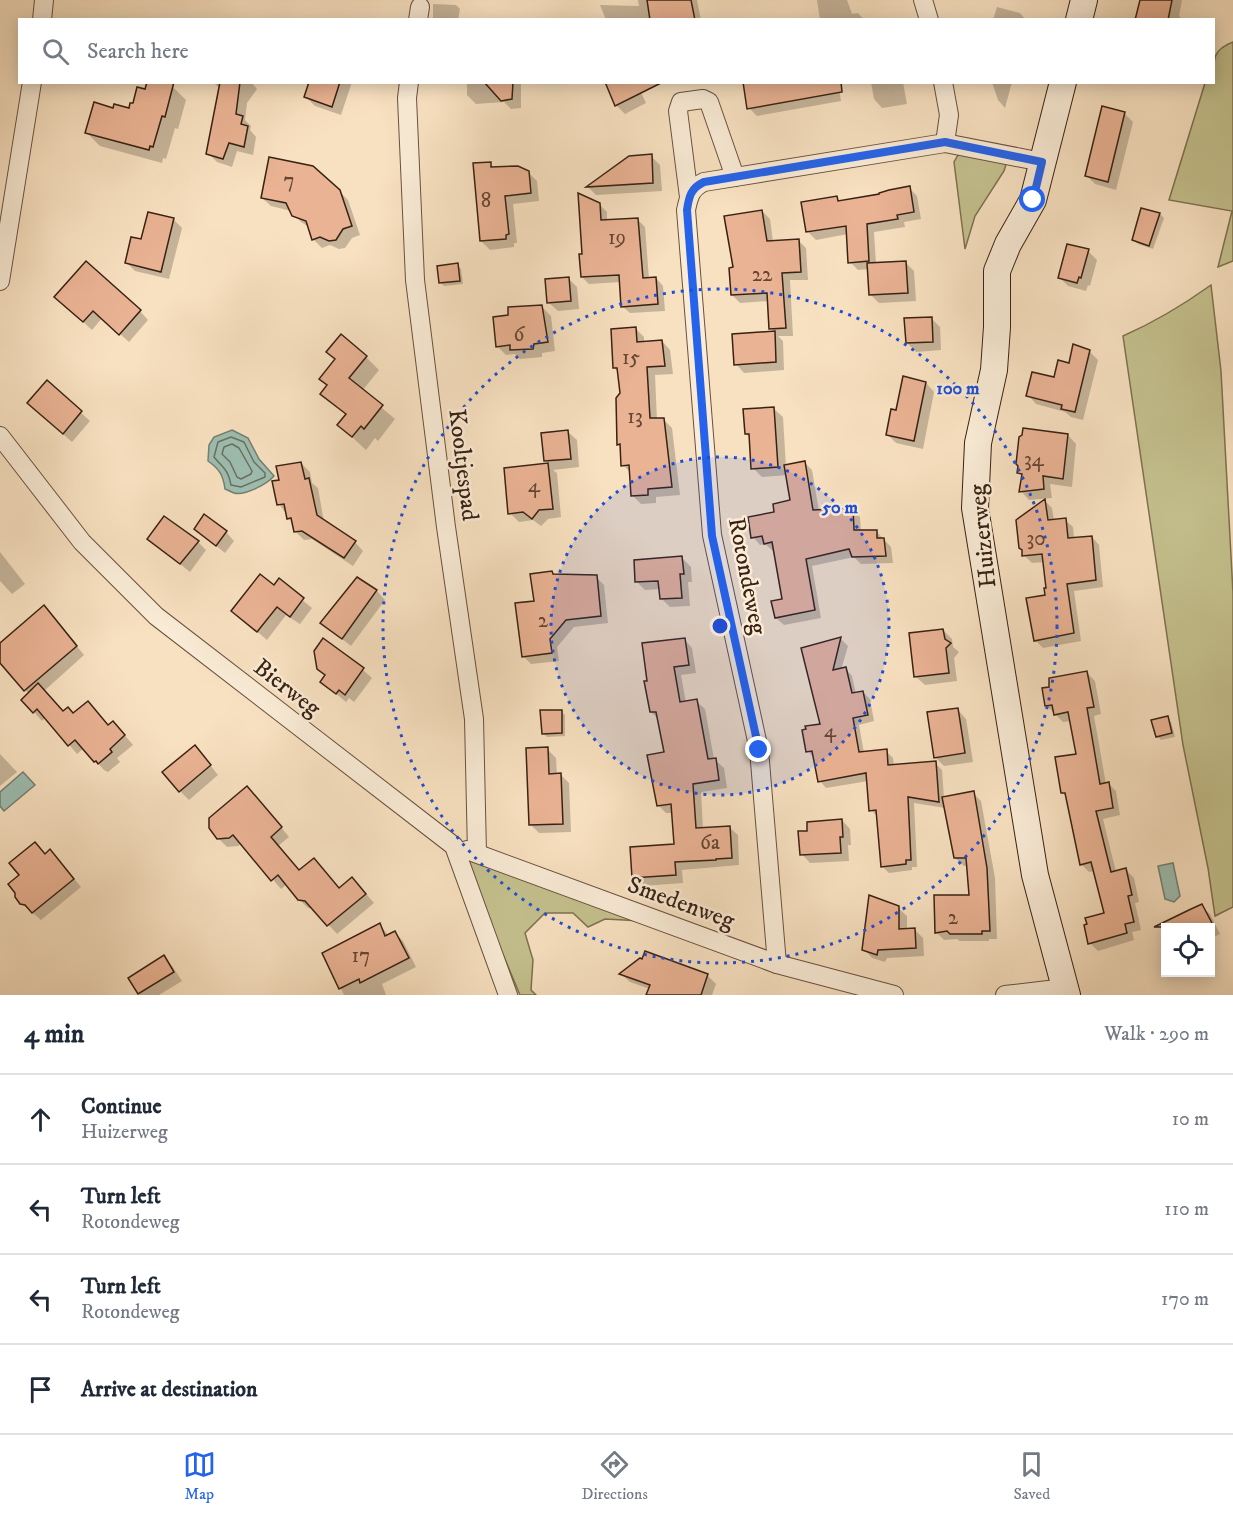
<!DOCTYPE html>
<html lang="en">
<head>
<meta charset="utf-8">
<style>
  :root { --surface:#fff; --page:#f6f6f7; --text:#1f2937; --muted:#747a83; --line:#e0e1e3; --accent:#2563eb }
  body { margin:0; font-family:"IM FELL DW Pica",serif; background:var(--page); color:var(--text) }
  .controls { position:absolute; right:18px; bottom:18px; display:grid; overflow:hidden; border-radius:0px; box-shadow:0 3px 15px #0003 }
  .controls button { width:54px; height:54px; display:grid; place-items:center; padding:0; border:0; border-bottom:2px solid var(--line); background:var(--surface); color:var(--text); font:30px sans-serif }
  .stop { position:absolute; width:18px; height:18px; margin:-14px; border:4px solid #2563eb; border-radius:50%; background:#fff }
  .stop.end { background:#2563eb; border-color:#fff; box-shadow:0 2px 6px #0008 }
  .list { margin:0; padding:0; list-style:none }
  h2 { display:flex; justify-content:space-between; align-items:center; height:78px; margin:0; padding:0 24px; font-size:26px }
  h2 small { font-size:20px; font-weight:400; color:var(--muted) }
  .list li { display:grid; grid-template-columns:39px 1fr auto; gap:18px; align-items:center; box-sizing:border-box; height:90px; padding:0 24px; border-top:2px solid var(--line) }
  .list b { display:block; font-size:22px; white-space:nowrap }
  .list p { margin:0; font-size:20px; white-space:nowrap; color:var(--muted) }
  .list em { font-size:20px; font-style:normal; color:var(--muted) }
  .icon { flex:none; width:33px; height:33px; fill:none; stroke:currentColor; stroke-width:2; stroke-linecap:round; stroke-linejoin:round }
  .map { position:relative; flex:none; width:1233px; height:995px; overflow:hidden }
  .search { position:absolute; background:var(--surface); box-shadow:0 3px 15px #0003; left:18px; right:18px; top:18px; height:66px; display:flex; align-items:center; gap:15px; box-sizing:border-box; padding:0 21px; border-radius:0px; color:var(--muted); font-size:22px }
  .sheet { height:438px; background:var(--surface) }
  nav { display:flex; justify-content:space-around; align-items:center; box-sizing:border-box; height:84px; border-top:2px solid var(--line); background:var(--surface); font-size:16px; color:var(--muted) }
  nav a { display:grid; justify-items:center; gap:3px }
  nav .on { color:var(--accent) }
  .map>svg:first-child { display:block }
  .green { fill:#c4c18e; stroke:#7e7150; stroke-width:1.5 }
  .water { fill:#9dbeb1; stroke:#757f72; stroke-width:1.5 }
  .shadow { fill:#0003 }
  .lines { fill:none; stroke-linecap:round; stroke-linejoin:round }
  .shore { stroke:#6b7062; stroke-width:1.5 }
  .building { fill:#eab394; stroke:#392113; stroke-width:1.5 }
  .minor-casing { stroke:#69513e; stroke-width:20 }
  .secondary-casing { stroke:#392113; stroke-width:28 }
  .minor { stroke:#faecd7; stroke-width:18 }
  .secondary { stroke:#faecd7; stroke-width:26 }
  .route { stroke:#2563eb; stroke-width:8 }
  .ring { fill:none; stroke:#1d4ed8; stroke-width:3; stroke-dasharray:3 6 }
  .labels { text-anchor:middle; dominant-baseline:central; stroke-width:5; stroke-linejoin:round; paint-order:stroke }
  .number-label { font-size:21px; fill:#654633 }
  .street-label { font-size:24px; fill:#392113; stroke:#faecd7 }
  .centre { fill:#1d4ed8; stroke:#faecd7; stroke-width:3 }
  .ring-label { font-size:18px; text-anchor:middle; font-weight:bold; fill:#1d4ed8; stroke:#faecd7; stroke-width:5; stroke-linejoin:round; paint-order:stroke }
</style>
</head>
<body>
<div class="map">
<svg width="1233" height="995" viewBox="0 0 1233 995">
  <rect width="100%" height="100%" fill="#f8e1c1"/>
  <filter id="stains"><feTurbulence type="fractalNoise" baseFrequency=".00333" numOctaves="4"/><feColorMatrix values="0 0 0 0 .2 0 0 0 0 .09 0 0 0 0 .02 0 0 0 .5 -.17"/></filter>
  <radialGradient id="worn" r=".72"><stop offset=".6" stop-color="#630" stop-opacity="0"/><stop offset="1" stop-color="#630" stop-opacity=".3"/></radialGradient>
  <g class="green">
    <path d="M1233,42V261L1218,267L1232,211L1169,200L1205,83L1214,82C1214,62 1210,51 1233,42Z"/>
    <path d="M958,155L1008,158L1004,171L975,216L965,249L954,162Z"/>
    <path d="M1211,285L1221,371L1233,593V907L1215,916L1208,868L1183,745L1123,336C1155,322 1183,305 1211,285Z"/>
    <path d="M479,859L642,921L605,919L588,927L573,913H545L525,933L533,960L531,990L536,995H520L466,866L470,861Z"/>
  </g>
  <g class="water">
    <path d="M232,430L248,438L259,459L274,476C267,484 245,496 234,493C231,492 228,490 225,489C223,474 219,469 208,461L209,445L214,437Z"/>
    <path d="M23,772L35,785L4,811L0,806V792Z"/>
    <path d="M1173,863L1180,896L1174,902L1165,899L1158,866Z"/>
  </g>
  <g class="shadow">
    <path d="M638,0H697L701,20H606L600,5L639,6Z"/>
    <path d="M817,0H847L852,14L858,13L864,20H820Z"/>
    <path d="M1141,0H1182L1179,16L1182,20H1136Z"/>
    <path d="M433,4L456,5L460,9L458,20H433Z"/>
    <path d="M997,7L1020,13L1026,20H993Z"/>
    <path d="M212,82H251L257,89L247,103L245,120L251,126L250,130L256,137L253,155L237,151L232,167L217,162L208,153L220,88Z"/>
    <path d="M310,82H352L341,115L315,106L306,97Z"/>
    <path d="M467,82H521V108L511,109L504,102L476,104L467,95Z"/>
    <path d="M636,82L646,103L625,114L616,105Z"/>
    <path d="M838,82L841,101L757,116L749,108Z"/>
    <path d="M871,82H903L907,104L882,108L874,99Z"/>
    <path d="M992,82H1012L1005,108L998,100Z"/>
    <path d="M173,87L186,100L178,129L175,128L166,159L163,158L162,163L100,146L87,133L114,110H130Z"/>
    <path d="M1124,113L1133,122L1116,190L1095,184L1086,175Z"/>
    <path d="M651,156L660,165L662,191L596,195L588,187L630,158Z"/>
    <path d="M490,163L495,169L528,172L537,181L539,201L513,204L517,243H514V247L490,250L481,241Z"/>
    <path d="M909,188L917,196L921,219L904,222L905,227L874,232L876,264L905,262L914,271L916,301L879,303L870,294L869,269L858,270L850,262L848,234L816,240L808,232L836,198L841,202L881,195Z"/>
    <path d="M339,191L348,200L360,235L352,238L345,248L339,249L330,245L322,248L313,239L309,227L301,222L291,211L271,206L262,198Z"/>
    <path d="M599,204L607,212V221L638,220L645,227L649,279L656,278L663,286L665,311L630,313L622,306L621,282L589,284L582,277L584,255Z"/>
    <path d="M1142,210L1160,214L1164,218L1153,249L1138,244L1134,240Z"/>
    <path d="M762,211L770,219L773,242L798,240L806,248L808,280H790L793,336H778L783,341L784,370L744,373L736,364L775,332L771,328L769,301L740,303L732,295L735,269Z"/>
    <path d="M173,219L182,228L169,279L135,271L126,262L142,241Z"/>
    <path d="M1088,251L1097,260L1090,286L1088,285L1086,291L1068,286L1060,278Z"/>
    <path d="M457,265L461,269L463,284L444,286L440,282Z"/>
    <path d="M568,278L577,287L579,309L558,311L549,303Z"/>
    <path d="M65,305L140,311L148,320L129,342L102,318L92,330Z"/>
    <path d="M542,307L551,316L555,351L542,353V357L520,359L515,354L506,355L497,346L510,317Z"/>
    <path d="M931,318L940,327L941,350L916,352L907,343Z"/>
    <path d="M635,328L644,337V343L662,341L670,350L673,374L655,375L657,420L663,419L672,428L680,495L656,497V503L641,504L633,496L631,473L623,465L622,447L618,444L622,394L619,372L615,368Z"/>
    <path d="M1089,351L1098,360L1083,420L1071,417L1065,412L1036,404L1028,395L1055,379L1070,365Z"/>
    <path d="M366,357L379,370L362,391L395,419L378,441L375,438L366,450L339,425L347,416L322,394L329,386L337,360Z"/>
    <path d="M47,382L90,421L72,442L38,412Z"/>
    <path d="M926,383L934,392L923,449L896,443L887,434L897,412Z"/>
    <path d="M774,409L783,417L786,467L805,463L812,470L819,511L852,509L860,517L861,531H876L891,547L893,563L861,564L854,557L812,566L821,618L784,625L776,618L784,601L775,550L773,551L765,544L760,545L753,537L776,513L792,501L788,475L762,477L753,468L751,438L746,434Z"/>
    <path d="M568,432L577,440L579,467L553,470L557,473L561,517L548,519L541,526L533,520L519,522L510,513L506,469L549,464L546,461Z"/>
    <path d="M1068,435L1076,444L1072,487L1050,484L1052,498L1029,500L1021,491L1023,477L1019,473Z"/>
    <path d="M301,463L310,472L312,483L318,488L324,522L355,542L363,551L353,566L312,539L304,540L296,532L294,524L279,504L280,481Z"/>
    <path d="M1045,501L1052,508L1054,521L1065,520L1073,527L1074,539L1092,537L1099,545L1103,587L1074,591L1081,641L1043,648L1035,640L1048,589L1045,562L1032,563L1024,555Z"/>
    <path d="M196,529L226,532L234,541L225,553Z"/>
    <path d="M149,539L198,542L206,550L190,572Z"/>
    <path d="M0,552L25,584L12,594L0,581Z"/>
    <path d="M682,558L691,567L692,582H688L690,606L670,607L661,598L660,589L645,590L636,581Z"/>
    <path d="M554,576L596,577L604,585L608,623L574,627L557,647L559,661L531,664L523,656L535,602Z"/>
    <path d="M357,579L377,591L385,600L351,646L322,623Z"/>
    <path d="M279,581L312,608L300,624L286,615L267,640L233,611L274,587Z"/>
    <path d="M44,607L76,643L75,644L84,655L44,691L64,713L122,732L133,745L117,758L120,762L108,772L104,770L84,748L77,754L46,717L42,721L34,712L29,694L0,661V645Z"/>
    <path d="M943,630L952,639L953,647L959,652L954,658L957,681L925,685L916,677Z"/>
    <path d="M684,639L692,648L696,673L681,675L686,703L696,701L705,709L714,759L724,768L727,788L701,792L703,829L729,827L738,835L739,865L682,870L683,883L642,886L634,878L675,846L673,813H666L658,805L665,753L659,720L651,712L648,682Z"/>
    <path d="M841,639L848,646L841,670L846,669L852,676L856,694L863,692L870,699L874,721L859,725L864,753L886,751L893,758L894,766L935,763L942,770L944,798L973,793L981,801L995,878L997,939H989V941H960L957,939L944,940L936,932L970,896L968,866H964L955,858L945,808L914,803L917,867H912V870L889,873L882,866L878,817L871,810L868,781L826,788L820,781L815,759L808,751L822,725L803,649Z"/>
    <path d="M323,640L363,670L372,678L354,702L349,698L346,702L322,682L326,676L318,669Z"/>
    <path d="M1087,673L1095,681L1101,714L1094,716L1106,784L1108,783L1116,791L1120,815L1103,819L1116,872L1126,870L1134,878L1139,902L1135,903L1141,930L1132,932L1134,940L1098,951L1090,943L1106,914L1095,871L1089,872L1081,864L1068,798L1063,793L1078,755L1071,721L1063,722L1046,705Z"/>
    <path d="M958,710L966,719L973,762L944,766L935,757Z"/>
    <path d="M561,711L565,715V736L547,737L543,733Z"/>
    <path d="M1167,718L1171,722L1175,737L1161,740L1157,736Z"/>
    <path d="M547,749L556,758L557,775L560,774L569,783L571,832L539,833L531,825Z"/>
    <path d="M0,754L17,772L0,786Z"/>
    <path d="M203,756L218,775L189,800L180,791Z"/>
    <path d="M256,797L289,837L278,846L300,872L314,860L340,889L361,888L374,903L337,934L314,909L308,908L299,899L287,884L281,889L242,843L238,846L227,847L218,838Z"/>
    <path d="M842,820L850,829L851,845H848L849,861L810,863L802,854L809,832Z"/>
    <path d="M46,855L58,859L81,887L41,920L21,903V875Z"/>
    <path d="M1201,906L1210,914L1220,934L1210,939V928H1184L1179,917Z"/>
    <path d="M898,908L907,916V930H915L923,938L924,956L887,958L885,962L872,958L864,949Z"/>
    <path d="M380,925L389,936L395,933L403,941L416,967L382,984L386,995H344L324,953Z"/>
    <path d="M164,957L172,966L182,981L159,995H140L139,993Z"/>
    <path d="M643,961L707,975L716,984L712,995H648L650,989L630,982L621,974Z"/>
  </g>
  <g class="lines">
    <g class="shore">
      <path d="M231,437L244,442L254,462L265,473V477L241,487L231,485C228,469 223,468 214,457L218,442Z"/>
      <path d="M232,444L239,448L252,471L251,474L241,479L237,477L230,462L222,454L224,447Z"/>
    </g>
  </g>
  <g class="building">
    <path d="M647,0H691L695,20H650Z"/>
    <path d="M1140,0H1172L1168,20H1135Z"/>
    <path d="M147,82H174L165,117L162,116L153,147L150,146L149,150L85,133L94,102L113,108L114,104L129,108L130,103H133L137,87L145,89Z"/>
    <path d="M220,82H240L236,114L243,116L241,124L248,126L244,147L229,143L223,159L206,154Z"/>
    <path d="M309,82H340L332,107L304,97Z"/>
    <path d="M484,82H513L512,99L501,101Z"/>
    <path d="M605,82H663L615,106Z"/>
    <path d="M743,82H841L842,92L747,109Z"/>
    <path d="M1102,106L1125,112L1108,182L1085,176Z"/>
    <path d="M652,154L653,183L586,187L629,156Z"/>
    <path d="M269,157L313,166L340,190L352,226L343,229L336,240L329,241L320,237L312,240L306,221L292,216L286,203L261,198Z"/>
    <path d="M491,162V167L518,166L529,171L531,193L505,196L509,234L506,235V239L480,241L473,163Z"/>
    <path d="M910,186L914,212L897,215L898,219L867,224L869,261L848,263L846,226L806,232L801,202L837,196L838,201L879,194V193L889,190Z"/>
    <path d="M578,193L600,203L601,220L638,218L643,278L656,277L658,304L621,307L619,275L581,277L579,254H582Z"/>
    <path d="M1141,208L1160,213L1149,246L1132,240Z"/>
    <path d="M762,210L767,241L799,239L801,272L782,273L786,328L769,329L767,293L731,295L729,268L733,267L724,216Z"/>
    <path d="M148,212L174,218L161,272L125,263L131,237L141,239Z"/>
    <path d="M1067,244L1089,249L1081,278L1079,277L1077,283L1058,278Z"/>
    <path d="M86,261L141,310L119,335L93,311L83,322L54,297Z"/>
    <path d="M906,261L908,293L869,295L867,263Z"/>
    <path d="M458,263L460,281L439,283L437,266Z"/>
    <path d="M569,277L571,301L547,303L545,279Z"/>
    <path d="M542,305L548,342L534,344L533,349L510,350V345L496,347L493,317L508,315V307Z"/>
    <path d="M932,317L933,342L906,343L904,318Z"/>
    <path d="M636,327L637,342L662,340L665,366L647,367L650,418H664L672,487L648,489V495L631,496L629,465L621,466L620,444L617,445L616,398L620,393L617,368H613L611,329Z"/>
    <path d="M775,331L776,362L734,365L732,334Z"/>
    <path d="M341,334L367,356L349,378L383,405L364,429L361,426L352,437L337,425L346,414L320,394L327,385L319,379L335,359L326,352Z"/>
    <path d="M1073,344L1090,350L1075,412L1061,409L1062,405L1026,396L1032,372L1054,377L1058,360L1069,363Z"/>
    <path d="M903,376L926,382L914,441L886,435L891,409L896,410Z"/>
    <path d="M47,380L82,411L63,434L27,403Z"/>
    <path d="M774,407L778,467L751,469L749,434H745L743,409Z"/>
    <path d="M1023,428L1068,434L1063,479L1043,476L1044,489L1019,492L1022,474L1017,473L1018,466L1016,464L1019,437L1022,435Z"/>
    <path d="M568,430L571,459L544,461L541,433Z"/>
    <path d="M805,461L813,510L853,508L854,530H877V538H884L886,556L852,557L849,549L806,559L815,610L775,618L771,601L782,599L772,542L764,544L762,536L751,538L748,517L774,512L773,504L790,500L784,465Z"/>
    <path d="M301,462L305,479L309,478L317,515L356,541L344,558L302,531L294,532L291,518L287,519L284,504L277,505L272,481L279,480L276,466Z"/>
    <path d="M548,463L553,509L539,510L532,519L523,512L508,514L504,468Z"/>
    <path d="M1045,499L1048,520L1066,518L1068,538L1092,536L1096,580L1067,584L1074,633L1034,641L1026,598L1045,595L1044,588H1046L1042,554L1022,556V550L1019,548L1016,520Z"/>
    <path d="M204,514L227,531L216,546L194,529Z"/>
    <path d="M164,516L199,541L180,564L147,539Z"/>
    <path d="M682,556L684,574H680L682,598L660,599L658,581L635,582L634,560Z"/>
    <path d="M552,571L553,574L597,575L601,616L566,620L550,639L552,653L522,657L515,603L534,601L530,574Z"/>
    <path d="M260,574L274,585L279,578L304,598L290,617L277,607L257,632L231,611Z"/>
    <path d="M357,577L377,590L342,639L320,623Z"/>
    <path d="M44,605L77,646L24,691L0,663V643Z"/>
    <path d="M943,629L945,639L951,643L946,648L949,673L914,677L909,633Z"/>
    <path d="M841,637L833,670L846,667L852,693L863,691L868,715L853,718L859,752L887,749L888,765L936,761L939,802L908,797L911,860H906V864L881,867L876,810L869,811L866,773L818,782L812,751L806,752L802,730L806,729L805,726L820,724L801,648Z"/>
    <path d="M323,638L364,668L345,695L339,690L336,694L320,682L325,675L317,669L314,651Z"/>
    <path d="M685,638L689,665L674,667L680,702L697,699L708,759L716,758L719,780L693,784L696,828L730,826L732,858L716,859V860L675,862L676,875L632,878L630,847L674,844L671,804L657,806L647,755L664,752L656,712H650L644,681H647L642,643Z"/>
    <path d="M1087,671L1094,707L1087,708L1100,784L1109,782L1113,808L1096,811L1111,872L1126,868L1132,895L1128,896L1134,922L1125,924L1127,933L1088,944L1084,925L1087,924L1085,918L1104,913L1091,862L1080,865L1065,793H1061L1055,757L1076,754L1068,712L1054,715L1052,705L1045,706L1042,688L1049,687V678Z"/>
    <path d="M38,683L63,711L68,707L73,713L88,701L108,725L113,721L125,735L110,749L112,752L98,764L96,761L94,762L75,740L68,746L37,709L33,713L21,700Z"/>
    <path d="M958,708L965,753L934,758L927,712Z"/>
    <path d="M540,710H562V733L542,734Z"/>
    <path d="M1168,716L1172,733L1156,737L1151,720Z"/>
    <path d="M195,745L211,765L179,792L162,772Z"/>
    <path d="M548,747L549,774L561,773L563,824L529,825L526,748Z"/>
    <path d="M247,786L282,827L271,837L299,870L314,858L339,888L352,877L366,894L327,926L305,901L298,900L278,875L271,881L233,835L229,838L217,839L209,828V818Z"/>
    <path d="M974,791L987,868L990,931H982V934H950L947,931L935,933L934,895H969L966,858H954L942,797Z"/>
    <path d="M842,819L843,837H840L841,853L800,855L798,831H807V822Z"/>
    <path d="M35,842L45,854L50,849L74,879L32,913L25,905L20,904L15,897V893L8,884L19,875L9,863Z"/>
    <path d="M869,895L899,906V929L915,928L916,948L878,950L877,955L862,950Z"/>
    <path d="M1202,904L1214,927H1154L1191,909Z"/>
    <path d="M380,923L385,936L395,931L409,958L360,983L359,979L339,989L322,953Z"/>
    <path d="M645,951L708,974L701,995H646L650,985L619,974L640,958L642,959Z"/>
    <path d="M164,955L174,972L138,994L128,978Z"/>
  </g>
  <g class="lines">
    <g class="minor-casing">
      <g id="minor">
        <path d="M923,0L929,20"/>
        <path d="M42,20L44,0"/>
        <path d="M418,20L420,7"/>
        <path d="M409,82L407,98L415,280L446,527L474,719L477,853"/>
        <path d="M943,82L949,115L945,143"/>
        <path d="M689,197L678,111L681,102L703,99L709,102L735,177"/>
        <path d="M0,281L32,82"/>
        <path d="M0,436L82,542L156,616L454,846L508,995"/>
        <path d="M467,850L777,964L894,995"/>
        <path d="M777,964L759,750L712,535L686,210C689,196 691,188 704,182L945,143L1042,162"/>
        <path d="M1005,995L1065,988"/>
      </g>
    </g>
    <g class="secondary-casing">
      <g id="secondary">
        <path d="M1079,20L1084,0"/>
        <path d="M1063,82L1033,200L1008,244L997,271V327L994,370L978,443L975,508L1035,875L1067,995"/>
      </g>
    </g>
    <use href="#minor" class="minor"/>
    <use href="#secondary" class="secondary"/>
  </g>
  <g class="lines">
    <path class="route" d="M759,750L712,536L687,210C689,196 691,188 704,182L945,142L1042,162L1033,200"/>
  </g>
  <circle cx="720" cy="626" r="169" fill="#1d4ed8" fill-opacity=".12"/>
  <g class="ring">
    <circle cx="720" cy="626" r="169"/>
    <circle cx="720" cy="626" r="337"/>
  </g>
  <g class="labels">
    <g class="number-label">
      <text x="289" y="181">7</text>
      <text x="486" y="201">8</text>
      <text x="617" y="238">19</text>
      <text x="762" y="275">22</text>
      <text x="519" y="335">6</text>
      <text x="631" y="358">15</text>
      <text x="635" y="417">13</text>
      <text x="1034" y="460">34</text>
      <text x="534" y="486">4</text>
      <text x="1036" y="539">30</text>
      <text x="543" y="621">2</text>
      <text x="830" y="731">4</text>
      <text x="710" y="843">6a</text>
      <text x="953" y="918">2</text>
      <text x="361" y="956">17</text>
    </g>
    <g class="street-label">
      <text transform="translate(463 465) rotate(83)">Kooltjespad</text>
      <text transform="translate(983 536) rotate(-96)">Huizerweg</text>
      <text transform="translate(747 576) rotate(79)">Rotondeweg</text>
      <text transform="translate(287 688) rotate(38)">Bierweg</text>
      <text transform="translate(681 903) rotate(20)">Smedenweg</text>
    </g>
  </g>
  <circle cx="720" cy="626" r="9" class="centre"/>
  <g class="ring-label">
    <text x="958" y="394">100 m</text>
    <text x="840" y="513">50 m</text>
  </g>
  <rect width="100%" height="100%" filter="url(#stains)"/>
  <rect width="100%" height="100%" fill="url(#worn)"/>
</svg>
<div class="controls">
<button><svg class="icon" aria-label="locate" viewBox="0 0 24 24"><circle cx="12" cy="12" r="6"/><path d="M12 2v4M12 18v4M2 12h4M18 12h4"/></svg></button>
</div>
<div class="stop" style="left:1033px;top:200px"></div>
<div class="stop end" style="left:759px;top:750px"></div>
<div class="search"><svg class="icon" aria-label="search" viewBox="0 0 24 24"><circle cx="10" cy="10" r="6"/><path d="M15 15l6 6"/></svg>Search here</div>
</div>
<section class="sheet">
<h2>4 min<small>Walk · 290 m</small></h2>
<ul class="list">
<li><svg class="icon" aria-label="ahead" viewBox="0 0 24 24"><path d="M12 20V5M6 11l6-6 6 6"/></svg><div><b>Continue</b><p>Huizerweg</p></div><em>10 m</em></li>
<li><svg class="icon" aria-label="left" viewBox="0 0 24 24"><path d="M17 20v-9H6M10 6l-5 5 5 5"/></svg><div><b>Turn left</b><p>Rotondeweg</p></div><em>110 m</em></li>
<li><svg class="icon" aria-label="left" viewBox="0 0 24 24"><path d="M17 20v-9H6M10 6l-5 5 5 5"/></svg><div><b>Turn left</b><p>Rotondeweg</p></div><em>170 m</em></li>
<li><svg class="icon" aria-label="arrive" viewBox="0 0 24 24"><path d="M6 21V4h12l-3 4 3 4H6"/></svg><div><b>Arrive at destination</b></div></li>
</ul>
</section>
<nav>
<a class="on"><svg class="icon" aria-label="map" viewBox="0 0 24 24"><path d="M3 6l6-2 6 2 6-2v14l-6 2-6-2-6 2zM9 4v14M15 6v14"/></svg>Map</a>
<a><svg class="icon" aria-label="directions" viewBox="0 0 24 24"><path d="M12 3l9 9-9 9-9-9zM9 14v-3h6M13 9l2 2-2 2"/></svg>Directions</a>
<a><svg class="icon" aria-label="saved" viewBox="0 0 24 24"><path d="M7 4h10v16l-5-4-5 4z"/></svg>Saved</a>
</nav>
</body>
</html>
